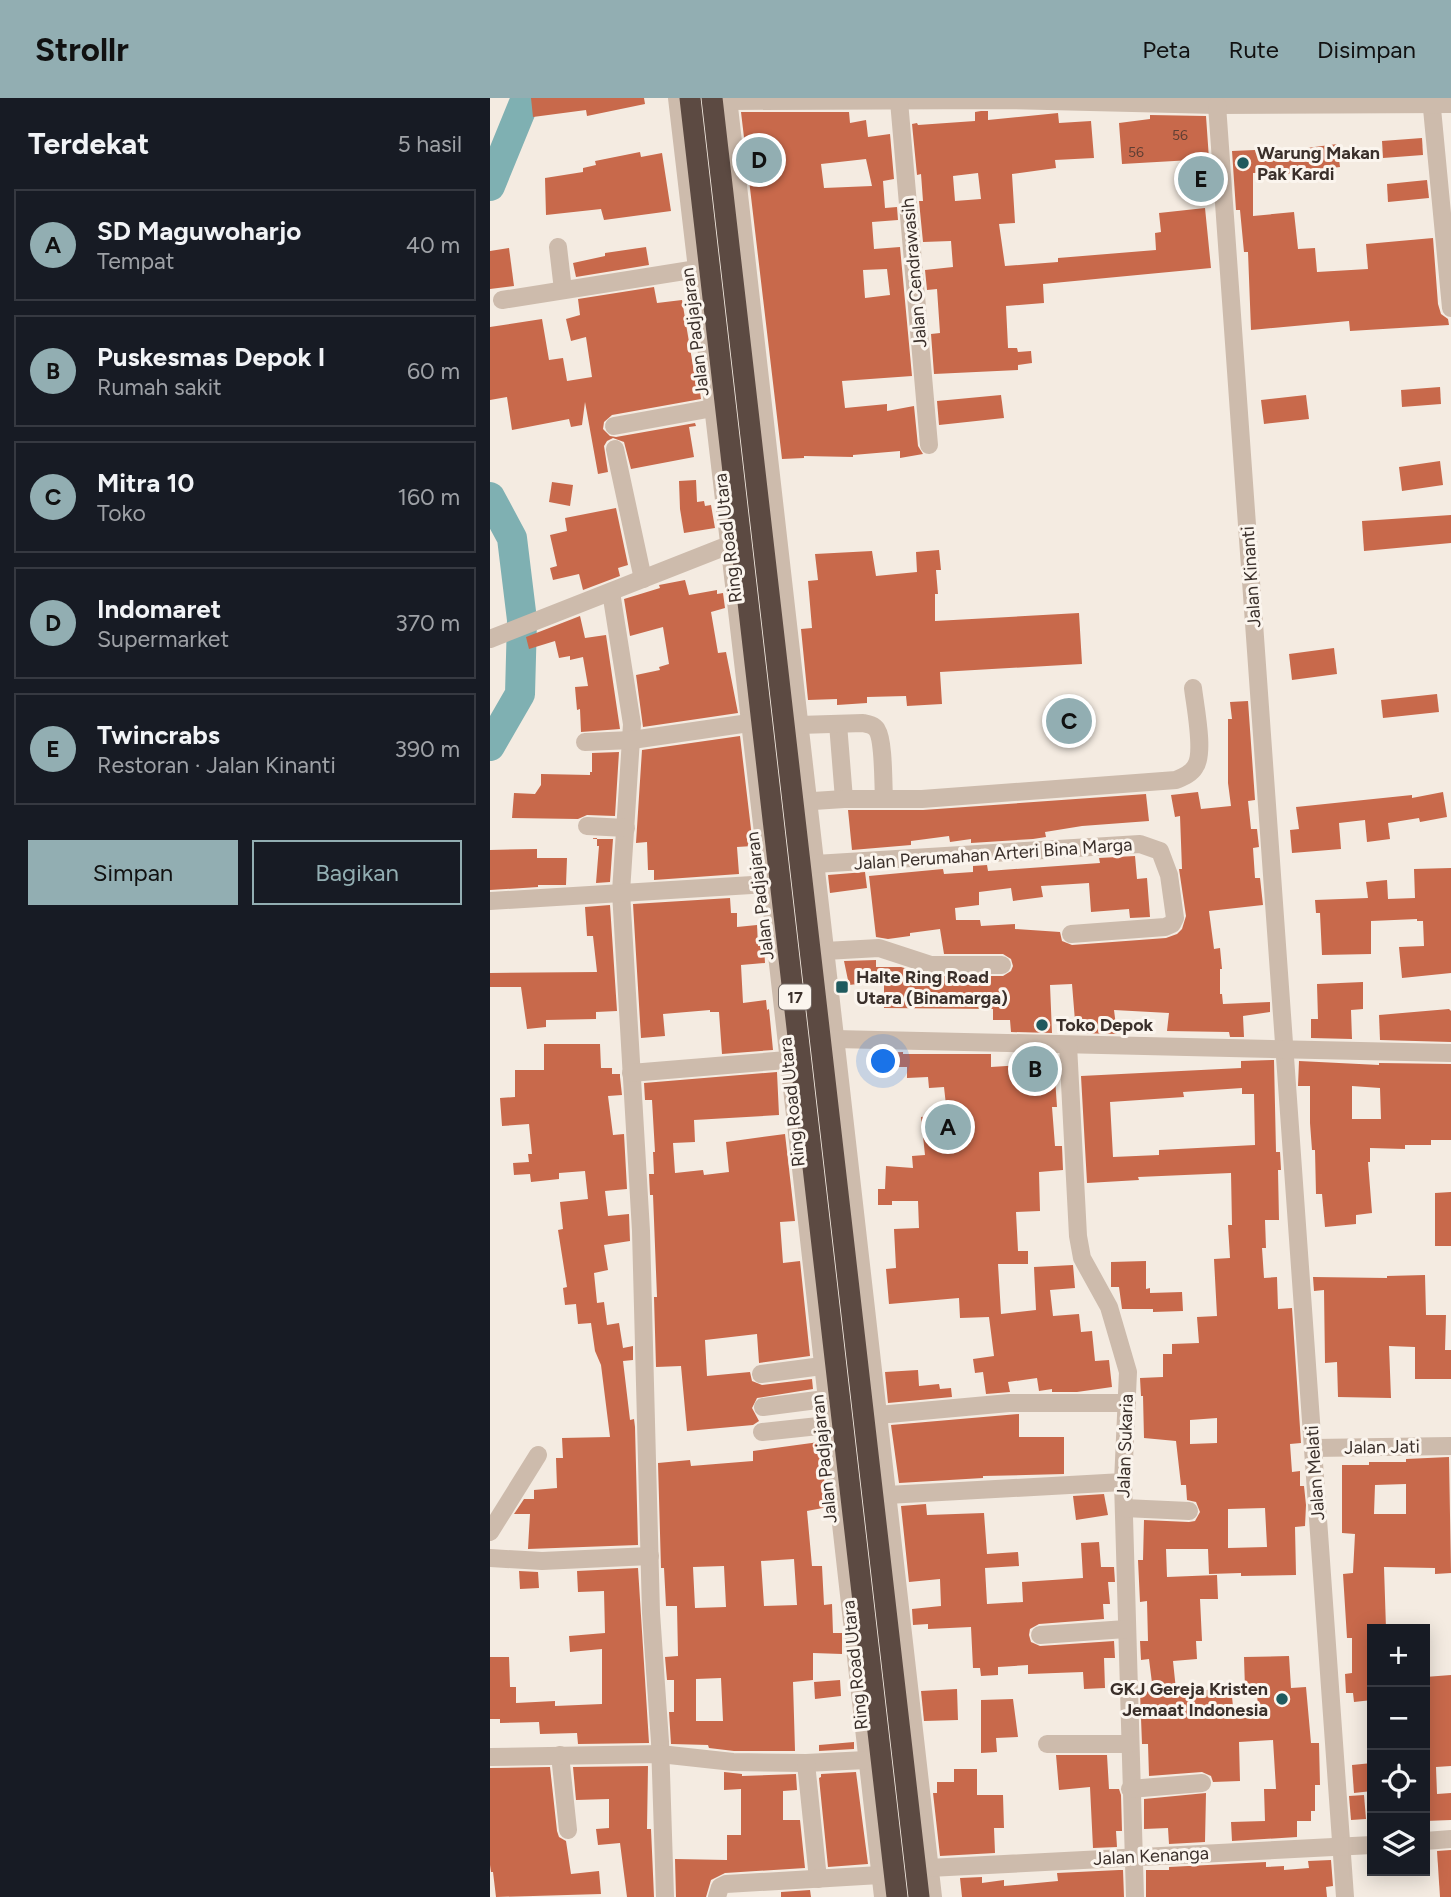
<!DOCTYPE html>
<html lang="id">
<head>
<meta charset="utf-8">
<style>
  :root { --surface:#171b24; --page:#20242c; --text:#f1f3f6; --muted:#9ea1a6; --line:#363941; --accent:#92aeb2 }
  body { margin:0; font-family:Figtree,sans-serif; background:var(--page); color:var(--text) }
  .controls { position:absolute; right:21px; bottom:21px; display:grid; overflow:hidden; border-radius:0px; box-shadow:0 4px 18px #0003 }
  .controls button { width:63px; height:63px; display:grid; place-items:center; padding:0; border:0; border-bottom:2px solid var(--line); background:var(--surface); color:var(--text); font:35px sans-serif }
  .you { position:absolute; left:394px; top:964px; width:24px; height:24px; margin:-18px; border:5px solid #fff; border-radius:50%; background:#1a73e8; box-shadow:0 0 0 10px #1a73e833 }
  .badge { display:grid; place-items:center; width:46px; height:46px; border-radius:50%; background:var(--accent); color:#111; font-size:23px; font-weight:700 }
  .pin { position:absolute; translate:-50% -50%; border:4px solid #fff; box-shadow:0 2px 7px #0006 }
  .list { margin:0; padding:0; list-style:none }
  h2 { display:flex; justify-content:space-between; align-items:center; height:91px; margin:0; padding:0 28px; font-size:30px }
  h2 small { font-size:23px; font-weight:400; color:var(--muted) }
  .list li { display:grid; grid-template-columns:46px 1fr auto; gap:21px; align-items:center; box-sizing:border-box; height:112px; margin:0 14px 14px; padding:0 14px; border:2px solid var(--line); border-radius:0px }
  .list b { display:block; font-size:26px; white-space:nowrap }
  .list p { margin:0; font-size:23px; white-space:nowrap; color:var(--muted) }
  .list em { font-size:23px; font-style:normal; color:var(--muted) }
  .actions { display:flex; gap:14px; padding:21px 28px }
  .actions a { flex:1; padding:16px 0; border:2px solid var(--accent); border-radius:0px; text-align:center; font-size:24px; color:var(--accent) }
  .actions .main { background:var(--accent); color:#111 }
  .icon { flex:none; width:38px; height:38px; fill:none; stroke:currentColor; stroke-width:2; stroke-linecap:round; stroke-linejoin:round }
  .map { position:relative; flex:none; width:961px; height:1799px; overflow:hidden }
  header { display:flex; align-items:center; gap:42px; box-sizing:border-box; height:98px; padding:0 35px; background:var(--accent); color:#111 }
  header strong { font-size:33px }
  nav { display:flex; gap:38px; margin-inline-start:auto; font-size:24px }
  main { display:flex }
  aside { flex:1; background:var(--surface) }
  .map>svg:first-child { display:block }
  .lines { fill:none; stroke-linecap:round; stroke-linejoin:round }
  .river { stroke:#7fb0b2; stroke-width:30 }
  .building { fill:#c8694b; fill-rule:evenodd }
  .minor { stroke:#cdbbac; stroke-width:18 }
  .highway { stroke:#5c4a42; stroke-width:21 }
  .poi-dot { fill:#1f5a5e; stroke:#fbf5ee; stroke-width:2.5 }
  .labels { text-anchor:middle; dominant-baseline:central; stroke-width:6; stroke-linejoin:round; paint-order:stroke }
  .number-label { font-size:14px; fill:#5e3e33 }
  .shield { fill:#fbf5ee; stroke:#756b66; stroke-width:2 }
  .shield-label { font-size:16px; font-weight:bold; fill:#3b302b }
  .poi-label { font-size:18px; font-weight:bold; fill:#3b302b; stroke:#fbf5ee; text-anchor:start }
  .street-label { font-size:18px; fill:#3b302b; stroke:#fbf5ee }
</style>
</head>
<body>
<header>
<strong>Strollr</strong>
<nav><a>Peta</a><a>Rute</a><a>Disimpan</a></nav>
</header>
<main>
<aside>
<h2>Terdekat<small>5 hasil</small></h2>
<ul class="list">
<li><span class="badge">A</span><div><b>SD Maguwoharjo</b><p>Tempat</p></div><em>40 m</em></li>
<li><span class="badge">B</span><div><b>Puskesmas Depok I</b><p>Rumah sakit</p></div><em>60 m</em></li>
<li><span class="badge">C</span><div><b>Mitra 10</b><p>Toko</p></div><em>160 m</em></li>
<li><span class="badge">D</span><div><b>Indomaret</b><p>Supermarket</p></div><em>370 m</em></li>
<li><span class="badge">E</span><div><b>Twincrabs</b><p>Restoran · Jalan Kinanti</p></div><em>390 m</em></li>
</ul>
<div class="actions"><a class="main">Simpan</a><a>Bagikan</a></div>
</aside>
<div class="map">
<svg width="961" height="1799" viewBox="0 0 961 1799">
  <rect width="100%" height="100%" fill="#f4ebe1"/>
  <g class="lines">
    <g class="river">
      <path d="M0,88L36,0"/>
      <path d="M0,399L22,440L32,522L30,596L0,648"/>
    </g>
  </g>
  <g class="building">
    <path d="M41,0H154L155,6L97,18L96,12L43,19Z"/>
    <path d="M491,13H498V22L568,15L569,25L601,23L604,60L565,62L566,70L522,76L525,125L509,126L515,168L568,164V160L666,152L665,135L671,134L669,115L715,110L721,170L553,186L554,205L516,208L518,250H527L528,254L541,253L542,265L528,267V272L444,276L441,236L450,235L447,191L437,192L435,172L463,169L461,143L433,144L429,103H433L431,76L427,77L422,26L427,25L428,27L485,23V14ZM488,75L491,101L465,103L463,78Z"/>
    <path d="M251,14H359L360,25L376,22L378,39L400,36L404,81L393,83L395,110L407,109L408,122L382,124L384,151L410,149L422,278L352,283L355,310L397,306V313L424,308L428,348L433,356L410,360V353L363,357V359L314,358V360L292,361ZM376,61L382,88L334,90L331,66ZM397,171L400,197L375,200L373,172Z"/>
    <path d="M660,17L716,18L719,61L632,66L629,25L660,21Z"/>
    <path d="M932,40L933,57L893,60L892,43Z"/>
    <path d="M847,46L850,69L796,76V74L763,75V118L804,114L808,151L825,150L827,174L878,171L876,146L943,140L948,206L951,216L958,221L959,227L860,233L859,223L761,232L758,154H754L750,112H746L742,53L787,51V54Z"/>
    <path d="M150,54L151,59L172,55L181,113L114,122L111,111L56,117L55,80L93,74V70L106,67L105,63Z"/>
    <path d="M937,82L939,100L898,104L897,86Z"/>
    <path d="M156,149L159,167L86,179L83,165L115,158V155Z"/>
    <path d="M19,150L24,188L0,191V153Z"/>
    <path d="M164,189L167,205L192,202L204,274L207,273L211,301L122,317L114,324L113,331L120,338L126,339L205,325L206,328L199,329L204,359L141,371L134,344L123,340L117,343L114,348L118,374L108,376L95,304L92,327L81,329L79,321L22,332L17,299L0,302V229L52,221L59,262L73,260L77,283L102,279L96,239L81,243L76,221L90,217L88,201Z"/>
    <path d="M950,289L951,306L912,309L911,292Z"/>
    <path d="M511,297L514,320L449,327L447,303Z"/>
    <path d="M816,297L819,321L774,326L771,302Z"/>
    <path d="M950,363L953,387L912,393L909,369Z"/>
    <path d="M206,382L207,404L214,403L215,408L221,407L225,430L194,435L190,411L189,383Z"/>
    <path d="M62,384L83,387L80,408L59,404Z"/>
    <path d="M126,410L138,467L128,470L130,478L93,492L89,476L63,482L60,470L67,468L60,437L77,433L75,420Z"/>
    <path d="M961,417V445L874,453L872,423Z"/>
    <path d="M449,452L451,472H446L448,496H445V523L589,515L592,566L450,574L452,606L417,608L416,598L377,599V605L347,607V601L318,602L311,531L322,530L318,483L328,482L325,456L382,453L386,478L427,474L426,454Z"/>
    <path d="M195,482L199,497L227,492V496L233,495L235,510L221,514L228,555L236,554L248,615L153,629L146,577L170,572L169,569L179,566L173,529L140,538L134,501L170,490L169,487Z"/>
    <path d="M90,518L95,540L116,537L130,631L91,634L90,611L87,612L85,589L98,588L93,559L80,562V558L69,560L65,543L39,551L36,539Z"/>
    <path d="M844,550L847,576L802,582L799,556Z"/>
    <path d="M947,596L949,614L893,620L891,602Z"/>
    <path d="M758,603L765,702L758,703L761,731H767L769,749L763,750L765,780H770L773,807L719,813L724,851L730,850L732,871H730V896H732L733,906L780,904V914L753,918L754,939H740L739,934L677,933L679,915L624,912L627,936L586,935L582,886L560,887L562,935L521,934L520,922H503V911L394,910V883L359,887L354,863L386,862V869H411L441,878H513L521,873L523,868L521,861L513,856H454L450,831L420,835V838L398,841L386,839L379,778L453,771L454,776L483,774V768L497,767L498,773L610,765L609,760L645,758L647,781L657,780L660,819L640,820L639,811L601,814L599,785L551,788L553,799L523,803L521,790L489,794V807L465,810L466,822H490L491,828L525,826V831L570,834L572,843L582,847L676,840L687,836L692,831L696,818L689,771H692L690,718L685,719L681,697L708,694L711,711L741,708L738,685V621H742L740,604Z"/>
    <path d="M250,638L263,748L247,749L249,776L164,782V772H158L157,744L146,745L152,652Z"/>
    <path d="M129,654L125,718L97,717L88,721L22,720L24,695L45,696L51,687V676L100,677V674H102V655Z"/>
    <path d="M953,694L957,719L930,724L929,720L898,725L900,741L877,744L875,722L849,725L851,751L802,755L800,732L809,731L806,709L922,697V700Z"/>
    <path d="M656,696L659,723L592,728L555,734L556,739L543,741L481,745V741L460,744L459,738L421,743V747L362,752L358,712H433Z"/>
    <path d="M102,740L123,741L120,784L106,785L109,748H107V740Z"/>
    <path d="M47,751V760H77L76,787H48V789L0,792V752Z"/>
    <path d="M961,770V875L912,880L909,849L934,848L933,823H927V821L881,823V856L832,857L830,815H826L825,802L878,800L876,784L897,782L898,801L925,800L924,771Z"/>
    <path d="M375,774L377,790L340,795L338,777Z"/>
    <path d="M240,800L241,815H247V829L267,827L268,848H274L275,865L251,867L253,905L276,902L277,912L279,911L283,952L232,956L229,914H220V912L173,916L175,938L151,940L143,806Z"/>
    <path d="M120,807L127,913L106,914V921L56,922V929L37,931L31,889H0V875L107,874L103,838H97L95,809Z"/>
    <path d="M873,884V911L861,912L862,941L821,940V921H828L827,886Z"/>
    <path d="M959,911L961,913V944L890,942L889,917Z"/>
    <path d="M54,946H110L111,970H122V976H130V979L132,997L118,998L123,1037L134,1036L137,1091L115,1093L118,1118L139,1116L140,1143L114,1147L118,1172L104,1175L107,1205L114,1204L117,1227L129,1225L133,1250L143,1248V1262L133,1263L140,1322L144,1321L145,1329L148,1447L38,1451L40,1416H24L34,1401H44V1392L67,1390L66,1360H73L72,1340L120,1339L111,1267L105,1253L101,1225L88,1226L86,1206L75,1207L73,1190L77,1189L68,1132L73,1131L70,1104L98,1101L95,1073L69,1075V1081L41,1084L40,1076L24,1077L23,1065L39,1064L38,1056H42L39,1026L12,1028L10,1000L25,999V972H54Z"/>
    <path d="M413,954V956H501V969L564,965L567,1009H562L565,1048H572L573,1072L549,1074L550,1113L526,1114L528,1153H538V1166H508L511,1216L546,1212L544,1169L583,1167L585,1190L560,1192L563,1218L589,1216L591,1234L602,1233L605,1263L619,1262L622,1289L587,1294H562V1291L549,1293L547,1280L518,1284L520,1294L496,1296L493,1274L485,1275L483,1261L504,1258L499,1219L470,1220L469,1200L399,1206L396,1171L406,1170L404,1131L429,1130L428,1103H402V1107H388V1091H395L396,1068L423,1070L422,1058L435,1057L431,1019L457,1016L454,989L439,990L438,979L417,980V969H382V955Z"/>
    <path d="M784,962L786,1054H790L791,1072H788L789,1122H775L776,1150H772L774,1180L787,1179L788,1211L802,1210L811,1345L800,1346L802,1374L810,1373V1388H814L816,1407L815,1428L805,1429L806,1477L751,1478V1475L719,1476L718,1451H676L677,1479L727,1477L728,1501H710L712,1543H706L707,1561L683,1563L686,1592H699V1594L741,1589L744,1618L768,1617L767,1591H755L754,1559L799,1558L801,1590L816,1589L821,1645H829L830,1687H825V1713H821V1723H807V1739L742,1743L741,1724L775,1723L774,1691H786L783,1642L749,1644L750,1683L723,1684L721,1678L712,1674L659,1678L658,1646H652L650,1594L663,1593L659,1561L651,1562L650,1543H658L657,1503L650,1504L648,1462H653L654,1422L699,1424L705,1423L710,1414L706,1404L697,1402L696,1387H691L686,1343L654,1340L653,1298H651L650,1280L673,1279V1256H682V1246L709,1245L707,1219L727,1218L724,1161L740,1160L738,1127H742L741,1075L648,1079L649,1082L597,1085L591,978L751,970V963ZM752,990V996H764L765,1047L669,1052V1057L623,1059L620,1004L694,999L693,994ZM727,1320V1345L700,1346V1322ZM775,1410L777,1449L738,1450V1411Z"/>
    <path d="M809,963L889,967V965L961,966V1042H941V1047H915V1051L880,1050V1064H878L882,1115L866,1117V1126L835,1129L832,1096H826L825,1052H822L820,1025V988H808ZM862,988L890,990L891,1021H862Z"/>
    <path d="M287,974L289,1017L204,1022L205,1044L183,1045L185,1075L213,1072L214,1077L239,1074L236,1044L295,1036L305,1123L290,1124L293,1165L310,1163L320,1258L269,1265L267,1236L215,1242L217,1278L260,1274L262,1283L272,1287L322,1281L323,1291L267,1300L262,1310L269,1323L263,1327L197,1333L191,1268L166,1269L164,1199H167L163,1097H160L159,1076H164L163,1054H165L162,1002H155L154,985Z"/>
    <path d="M961,1094V1148H945V1095Z"/>
    <path d="M656,1163V1191L660,1190V1195L692,1194L693,1213L663,1214V1211H632L629,1189H621V1164Z"/>
    <path d="M935,1177L936,1217H956L955,1252H961V1281H925V1249L899,1248L901,1300L848,1299L847,1264L835,1265L834,1192L824,1193L823,1179L897,1180V1178Z"/>
    <path d="M428,1272L429,1288L449,1286L450,1291L461,1290L462,1299L398,1305L395,1274Z"/>
    <path d="M529,1316V1339H574V1376L493,1378V1380L409,1385L401,1327Z"/>
    <path d="M329,1344L338,1409L317,1413L322,1468H332L334,1507L342,1506L343,1535H352V1556L323,1555V1582L303,1584L305,1653H244L219,1650L218,1647L181,1646L179,1614H184V1582H177L175,1559L188,1558L187,1508H176L174,1470H171L168,1365L200,1362L201,1368L263,1363V1353ZM304,1461L307,1507L274,1508L271,1463ZM234,1468L236,1509L205,1510L203,1469ZM231,1580L233,1623H206V1581Z"/>
    <path d="M959,1359L961,1475L945,1476V1470L894,1469L896,1531H882V1602L864,1604L863,1595H856L855,1576L862,1575V1540H857L853,1476L863,1475L865,1436L852,1435V1367H879V1364H916V1361ZM916,1386V1416H884L885,1387Z"/>
    <path d="M614,1396L618,1417L586,1422L583,1398Z"/>
    <path d="M436,1406L437,1417L494,1415L497,1456L528,1454L529,1468L495,1470L497,1506L533,1504L532,1484L593,1480L591,1445L609,1444L611,1469H624L625,1484H618L620,1506H613L614,1521L549,1526L540,1531L539,1537L541,1544L550,1548L624,1543L625,1560H614L615,1590L594,1591L593,1574L538,1576V1567L508,1569V1577L491,1578L490,1570H483L481,1529L438,1531V1526L423,1527L422,1511L451,1508L450,1481L419,1484L411,1408Z"/>
    <path d="M148,1470L159,1645L88,1646L87,1635L50,1636L49,1624L10,1625V1621H0V1559H19L20,1589H26V1605L65,1603V1608L112,1606V1551L80,1554L79,1538L115,1535L114,1493L88,1494L87,1473Z"/>
    <path d="M29,1473L48,1474L49,1490L30,1491Z"/>
    <path d="M961,1577V1668L946,1669L947,1696L961,1695V1722L935,1723V1579Z"/>
    <path d="M350,1582L351,1598L325,1601L324,1584Z"/>
    <path d="M467,1591L468,1622L434,1623L431,1593Z"/>
    <path d="M523,1601L528,1639L506,1640L507,1654L491,1655V1602Z"/>
    <path d="M364,1644V1651L329,1653V1647Z"/>
    <path d="M566,1657H617L619,1691H629L631,1697L632,1733H626L627,1749L603,1750L600,1689L569,1692Z"/>
    <path d="M882,1665V1693L864,1695L862,1667Z"/>
    <path d="M158,1668L157,1731H161L164,1799H137L130,1745L108,1747L106,1731L119,1730V1701L86,1702L83,1669Z"/>
    <path d="M60,1669L67,1733L69,1739L76,1743L81,1776L109,1773L111,1796L6,1799L3,1774H1L0,1767V1670Z"/>
    <path d="M464,1671H487V1697H513L514,1730H504L505,1755L450,1758L443,1695H447V1684H464Z"/>
    <path d="M234,1674L252,1676V1678L306,1676L307,1692L293,1693V1722H310L315,1770L235,1775L221,1782L216,1799H186L185,1761L237,1762V1737H251V1691L234,1692Z"/>
    <path d="M366,1674L378,1766L338,1769L329,1680L331,1679V1676Z"/>
    <path d="M716,1695L715,1744L679,1746L678,1730L654,1731V1701Z"/>
    <path d="M874,1697L876,1721L861,1722L859,1698Z"/>
    <path d="M961,1752V1799H950L947,1753Z"/>
    <path d="M841,1762L843,1788L836,1789L837,1799H656V1772H679V1769L776,1764V1769L794,1768V1772L819,1770L818,1763Z"/>
    <path d="M629,1772H633L634,1799H472L470,1780L492,1779V1785L514,1782V1788L568,1783L567,1775Z"/>
    <path d="M320,1792L321,1799H291V1794Z"/>
  </g>
  <g class="lines">
    <g class="minor">
      <path d="M187,0L279,786L393,1799"/>
      <path d="M238,0L443,1799"/>
      <path d="M941,0L961,210"/>
      <path d="M238,3L513,2L727,7L961,6"/>
      <path d="M409,3L439,347"/>
      <path d="M727,7L855,1799"/>
      <path d="M68,149L73,192"/>
      <path d="M12,202L207,171"/>
      <path d="M124,328L223,310"/>
      <path d="M125,351L153,481"/>
      <path d="M121,494L142,626L131,794L151,1133L161,1515L170,1644L175,1799"/>
      <path d="M0,541L239,447"/>
      <path d="M348,626L354,701"/>
      <path d="M309,627L373,625C378,626 384,627 387,632C394,643 393,686 394,700"/>
      <path d="M95,644L142,642L259,625"/>
      <path d="M308,704L354,701H432L686,682C693,679 701,676 705,669C715,656 705,608 703,590"/>
      <path d="M97,728L136,730"/>
      <path d="M325,766L650,746L670,753L679,777L685,820L682,826L675,829L581,836"/>
      <path d="M0,803L279,786"/>
      <path d="M335,853L389,850L441,867H512"/>
      <path d="M345,941L961,955"/>
      <path d="M578,947L588,1138L592,1160L619,1209L638,1274L633,1384L645,1799"/>
      <path d="M141,975L297,962"/>
      <path d="M271,1276L332,1268"/>
      <path d="M273,1309L335,1301"/>
      <path d="M388,1317L519,1305H637"/>
      <path d="M272,1334L338,1327"/>
      <path d="M824,1350L961,1348"/>
      <path d="M397,1397L633,1384"/>
      <path d="M634,1410L699,1413"/>
      <path d="M0,1434L48,1357"/>
      <path d="M0,1460L52,1463L160,1458"/>
      <path d="M550,1537L636,1531"/>
      <path d="M557,1646H639"/>
      <path d="M70,1657L78,1732"/>
      <path d="M0,1659L170,1656L243,1664L316,1665L376,1662"/>
      <path d="M316,1665L328,1781"/>
      <path d="M640,1691L712,1685"/>
      <path d="M935,1743L961,1741"/>
      <path d="M439,1770L882,1747"/>
      <path d="M227,1799L230,1789L236,1786L390,1777"/>
    </g>
    <g class="highway">
      <path d="M200,0L407,1799"/>
      <path d="M222,0L429,1799"/>
    </g>
  </g>
  <g class="poi-dot">
    <circle cx="753" cy="65" r="7"/>
    <rect x="345" y="882" width="14" height="14" rx="3.5"/>
    <circle cx="552" cy="927" r="7"/>
    <circle cx="792" cy="1601" r="7"/>
  </g>
  <g class="labels">
    <g class="number-label">
      <text x="690" y="37">56</text>
      <text x="646" y="54">56</text>
    </g>
    <rect class="shield" x="289" y="886.5" width="32" height="25" rx="5"/>
    <g class="shield-label">
      <text x="305" y="899">17</text>
    </g>
    <g class="poi-label">
      <text x="767" y="55">Warung Makan<tspan x="767" dy="21">Pak Kardi</tspan></text>
      <text x="366" y="879">Halte Ring Road<tspan x="366" dy="21">Utara (Binamarga)</tspan></text>
      <text x="566" y="927">Toko Depok</text>
      <text x="778" y="1591" text-anchor="end">GKJ Gereja Kristen<tspan x="778" dy="21">Jemaat Indonesia</tspan></text>
    </g>
    <g class="street-label">
      <text transform="translate(424 175) rotate(-95)">Jalan Cendrawasih</text>
      <text transform="translate(205 234) rotate(-97)">Jalan Padjajaran</text>
      <text transform="translate(238 440) rotate(-97)">Ring Road Utara</text>
      <text transform="translate(761 479) rotate(-94)">Jalan Kinanti</text>
      <text transform="translate(503 756) rotate(-4)">Jalan Perumahan Arteri Bina Marga</text>
      <text transform="translate(270 798) rotate(-97)">Jalan Padjajaran</text>
      <text transform="translate(302 1004) rotate(-96)">Ring Road Utara</text>
      <text transform="translate(635 1348) rotate(-88)">Jalan Sukaria</text>
      <text transform="translate(892 1349) rotate(-1)">Jalan Jati</text>
      <text transform="translate(334 1361) rotate(-96)">Jalan Padjajaran</text>
      <text transform="translate(825 1375) rotate(-94)">Jalan Melati</text>
      <text transform="translate(365 1567) rotate(-96)">Ring Road Utara</text>
      <text transform="translate(661 1758) rotate(-3)">Jalan Kenanga</text>
    </g>
  </g>
</svg>
<div class="controls">
<button>+</button>
<button>−</button>
<button><svg class="icon" aria-label="locate" viewBox="0 0 24 24"><circle cx="12" cy="12" r="6"/><path d="M12 2v4M12 18v4M2 12h4M18 12h4"/></svg></button>
<button><svg class="icon" aria-label="layers" viewBox="0 0 24 24"><path d="M12 4l9 5-9 5-9-5zM3 14l9 5 9-5"/></svg></button>
</div>
<div class="you"></div>
<div class="pin badge" style="left:458px;top:1029px">A</div>
<div class="pin badge" style="left:545px;top:971px">B</div>
<div class="pin badge" style="left:579px;top:623px">C</div>
<div class="pin badge" style="left:269px;top:62px">D</div>
<div class="pin badge" style="left:711px;top:81px">E</div>
</div>
</main>
</body>
</html>
